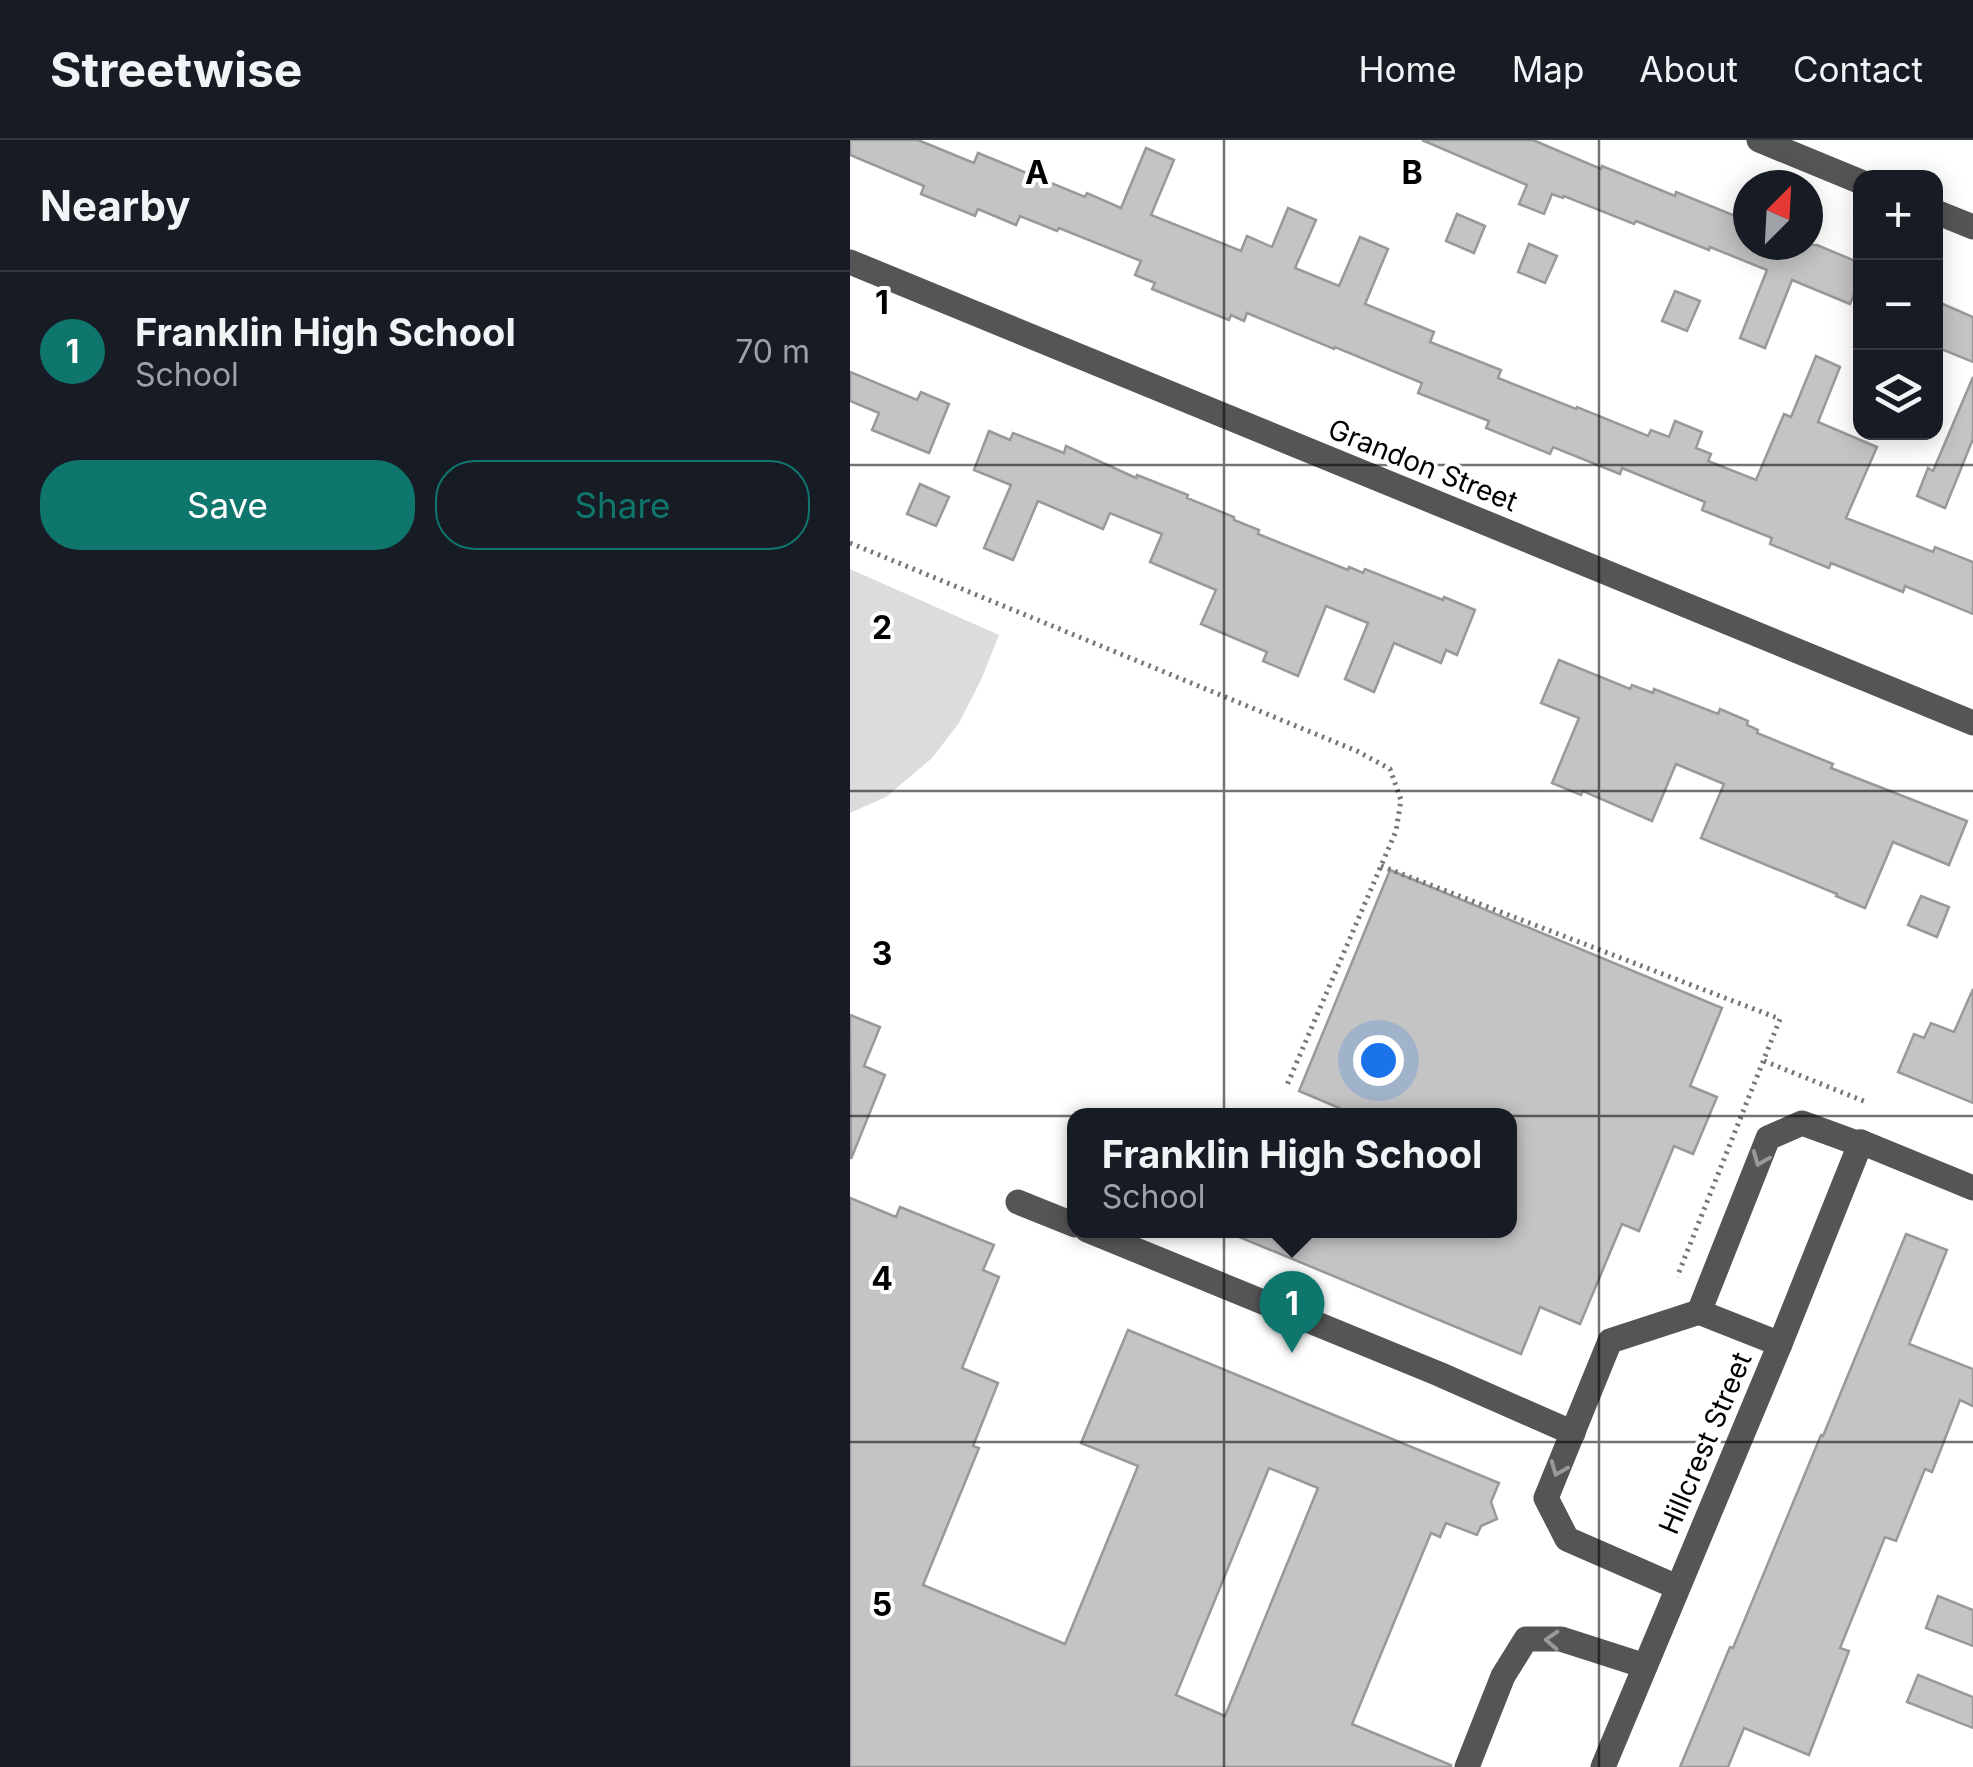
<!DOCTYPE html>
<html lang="en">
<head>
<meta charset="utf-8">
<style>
  :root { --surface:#171b24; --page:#242831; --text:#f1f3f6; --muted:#9ea1a6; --line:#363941; --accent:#0f766e }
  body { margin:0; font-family:Inter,sans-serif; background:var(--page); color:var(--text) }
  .controls { position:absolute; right:30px; top:30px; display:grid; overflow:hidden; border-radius:20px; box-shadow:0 5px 25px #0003 }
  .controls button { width:90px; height:90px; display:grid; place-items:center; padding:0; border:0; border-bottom:2px solid var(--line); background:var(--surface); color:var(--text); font:50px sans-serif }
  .compass { position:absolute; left:883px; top:30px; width:90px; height:90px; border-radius:50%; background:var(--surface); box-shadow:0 5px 25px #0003; rotate:24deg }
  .you { position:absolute; left:528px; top:920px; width:35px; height:35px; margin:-25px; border:8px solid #fff; border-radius:50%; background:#1a73e8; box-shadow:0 0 0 15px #1a73e833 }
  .badge { display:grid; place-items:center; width:65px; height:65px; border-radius:50%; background:var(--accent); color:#fff; font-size:32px; font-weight:700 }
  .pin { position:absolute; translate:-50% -82px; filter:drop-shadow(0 2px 5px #0008) }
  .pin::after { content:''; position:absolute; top:52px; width:35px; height:30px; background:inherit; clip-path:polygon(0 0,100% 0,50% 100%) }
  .popup { position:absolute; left:217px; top:968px; width:450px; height:130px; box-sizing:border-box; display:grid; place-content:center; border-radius:20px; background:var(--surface); filter:drop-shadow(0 2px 8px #0005); font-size:32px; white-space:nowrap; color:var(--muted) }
  .popup b { font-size:38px; color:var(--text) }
  .popup::after { content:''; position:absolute; left:50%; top:100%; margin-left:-20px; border:20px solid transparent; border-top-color:var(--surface) }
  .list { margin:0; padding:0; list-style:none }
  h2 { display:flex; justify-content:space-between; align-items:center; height:130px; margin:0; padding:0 40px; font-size:42px }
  h2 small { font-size:32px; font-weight:400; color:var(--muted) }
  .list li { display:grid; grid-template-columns:65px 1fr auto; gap:30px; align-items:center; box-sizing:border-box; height:160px; padding:0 40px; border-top:2px solid var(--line) }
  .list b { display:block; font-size:38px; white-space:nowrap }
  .list p { margin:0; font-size:32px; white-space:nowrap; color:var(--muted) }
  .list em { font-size:32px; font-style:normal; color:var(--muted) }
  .actions { display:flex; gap:20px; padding:30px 40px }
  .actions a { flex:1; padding:22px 0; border:2px solid var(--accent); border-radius:40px; text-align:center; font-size:35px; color:var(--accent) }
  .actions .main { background:var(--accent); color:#fff }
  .icon { flex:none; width:55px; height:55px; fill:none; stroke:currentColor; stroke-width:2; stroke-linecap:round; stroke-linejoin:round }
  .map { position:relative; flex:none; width:1123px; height:1627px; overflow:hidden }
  header { display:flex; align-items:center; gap:60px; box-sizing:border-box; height:140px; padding:0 50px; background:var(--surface); border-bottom:2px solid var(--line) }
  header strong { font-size:48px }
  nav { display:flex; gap:55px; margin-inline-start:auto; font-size:35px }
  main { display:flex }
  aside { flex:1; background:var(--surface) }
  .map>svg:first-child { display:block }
  .green { fill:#dcdcdc }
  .building { fill:#c4c4c4; stroke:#999; stroke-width:2.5; fill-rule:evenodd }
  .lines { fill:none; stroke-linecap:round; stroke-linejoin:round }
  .path { stroke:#777; stroke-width:5; stroke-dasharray:2.5 5; stroke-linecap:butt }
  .minor { stroke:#555; stroke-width:25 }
  .oneway { stroke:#999 }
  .grid { fill:none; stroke:#000; stroke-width:2.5; stroke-opacity:0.55 }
  .labels { text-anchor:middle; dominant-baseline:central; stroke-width:8; stroke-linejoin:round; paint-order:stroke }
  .street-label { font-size:28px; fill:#000; stroke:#fff }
  .grid-label { font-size:32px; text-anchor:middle; font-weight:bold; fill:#000; stroke:#fff; stroke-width:8; stroke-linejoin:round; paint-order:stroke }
</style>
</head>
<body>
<header>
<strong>Streetwise</strong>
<nav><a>Home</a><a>Map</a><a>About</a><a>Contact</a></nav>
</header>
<main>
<aside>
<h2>Nearby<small></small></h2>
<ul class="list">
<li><span class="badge">1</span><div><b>Franklin High School</b><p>School</p></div><em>70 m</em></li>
</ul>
<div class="actions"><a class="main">Save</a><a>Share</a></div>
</aside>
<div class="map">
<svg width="1123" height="1627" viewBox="0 0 1123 1627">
  <rect width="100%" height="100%" fill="#fff"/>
  <path class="green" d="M0,429L149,495L131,540L109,583L82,618L36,657L0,673Z"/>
  <g class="building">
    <path d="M0,0H68L124,23L128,13L235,57L237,53L271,68L296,8L324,20L301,75L391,111L397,96L422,107L438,68L466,80L445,128L489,146L510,97L538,109L515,164L584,192L580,202L651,230L648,238L726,269L727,267L798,296L801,290L819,297L825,281L852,292L846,308L861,314L858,321L906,340L934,274L941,277L966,216L990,227L968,282L1027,307L996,378L1083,412L1085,407L1123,422V474L1055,446L1053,452L981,423L979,428L920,404L922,398L852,370L855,362L772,328L770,334L703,307L700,314L636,288L639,281L568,253L572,243L485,207L484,209L397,173L394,181L381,175L379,180L302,149L305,143L285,135L291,121L209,88L207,91L170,76L166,85L128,69L125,76L71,54L74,46L0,15Z"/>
    <path d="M572,0H683L751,29L752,26L825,56L826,52L898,81V105H967L1010,123V140L1000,164L942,140L915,208L890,198L917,130L860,107L859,110L786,81L784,84L714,56L713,58L702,54L694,74L669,64L677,45Z"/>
    <path d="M607,74L635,86L624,113L596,101Z"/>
    <path d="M679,104L707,116L695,143L668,132Z"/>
    <path d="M825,151L850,161L837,191L812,181Z"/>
    <path d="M1086,161L1123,177V222L1086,207Z"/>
    <path d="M0,232L67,260L71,252L99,264L79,313L22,290L29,273L0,261Z"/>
    <path d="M1123,237V299L1095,368L1067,356L1078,328L1083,331Z"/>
    <path d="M139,291L160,300L163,293L214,313L216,306L286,338L287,335L338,355L337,358L384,377V380L409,390L408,394L498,430L499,427L513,433L515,429L593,460L594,457L625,470L607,515L596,510L591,523L544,503L524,552L495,539L518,483L476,466L448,536L413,521L417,512L351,484L366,450L300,422L312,394L260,373L253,389L188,361L163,420L134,408L161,345L124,330Z"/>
    <path d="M70,344L99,357L86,386L57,374Z"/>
    <path d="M709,520L780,549L782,545L803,553L804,549L868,574L870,569L898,581L897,585L908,590L907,593L983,624L981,628L1117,681L1099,725L1043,702L1015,768L986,756L987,754L851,698L874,644L826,624L802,681L733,651L731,655L702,643L729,578L691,563Z"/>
    <path d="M540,730L872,868L840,946L867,957L843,1014L824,1006L789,1091L772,1084L730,1184L690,1167L671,1214L375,1091L660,1090V976H508L449,951Z"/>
    <path d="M1071,756L1099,767L1087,797L1058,785Z"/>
    <path d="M1123,849V963L1048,932L1064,894L1074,898L1081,883L1104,892Z"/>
    <path d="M0,875L30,887L14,926L35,935L1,1019Z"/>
    <path d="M0,1058L46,1077L50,1067L144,1105L133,1130L149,1137L112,1228L148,1243L123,1306L129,1308L73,1445L215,1504L288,1326L231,1303L278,1190L649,1343L641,1362L647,1379L631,1386L627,1395L596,1383L590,1397L581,1393L502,1584L601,1625V1627H0ZM419,1328L468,1348L375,1576L326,1555Z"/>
    <path d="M1056,1094L1097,1110L1059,1204L1123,1229V1266L1110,1260L1082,1332L1075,1329L1046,1401L1035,1397L990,1508L999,1511L959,1615L894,1588L878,1627H830L880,1507L883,1508L971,1295L973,1296Z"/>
    <path d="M1088,1456L1123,1470V1506L1076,1488Z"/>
    <path d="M1068,1535L1123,1557V1588L1057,1562Z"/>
  </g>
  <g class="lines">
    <g class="path">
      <path d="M0,403L507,611L540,629L551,660L546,691L437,945"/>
      <path d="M531,726L930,879L827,1137"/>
      <path d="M914,921L1016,962"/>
    </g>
    <g class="minor">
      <path d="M909,0L1011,42"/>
      <path d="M1086,72L1123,87"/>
      <path d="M0,122L1123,583"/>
      <path d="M168,1062L225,1085"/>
      <path d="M237,1090L589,1234L723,1293"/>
      <path d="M849,1172L930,1204"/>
      <path d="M827,1447L717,1399L696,1358L760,1201L849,1172L918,998L952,983L1004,1002H1011L1123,1048"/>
      <path d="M617,1627L653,1536L676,1499H711L795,1526"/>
      <path d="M753,1627L930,1204L1011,1002"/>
    </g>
  </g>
  <defs><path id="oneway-chevron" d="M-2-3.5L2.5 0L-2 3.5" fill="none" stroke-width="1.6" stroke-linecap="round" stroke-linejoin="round" transform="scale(2.5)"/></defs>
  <g class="oneway">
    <use href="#oneway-chevron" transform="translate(910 1019) rotate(112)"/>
    <use href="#oneway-chevron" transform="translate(708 1329) rotate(112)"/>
    <use href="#oneway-chevron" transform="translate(702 1500) rotate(-177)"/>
  </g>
  <path class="grid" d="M374,0V1627M749,0V1627M0,325H1123M0,651H1123M0,976H1123M0,1302H1123"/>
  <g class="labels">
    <g class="street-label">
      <text transform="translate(573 325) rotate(22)">Grandon Street</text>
      <text transform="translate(855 1303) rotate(-67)">Hillcrest Street</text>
    </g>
  </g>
  <g class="grid-label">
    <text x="187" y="44">A</text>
    <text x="562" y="44">B</text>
    <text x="32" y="174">1</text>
    <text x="32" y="499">2</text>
    <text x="32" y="825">3</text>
    <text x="32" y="1150">4</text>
    <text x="32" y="1476">5</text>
  </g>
</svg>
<div class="controls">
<button>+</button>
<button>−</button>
<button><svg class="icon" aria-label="layers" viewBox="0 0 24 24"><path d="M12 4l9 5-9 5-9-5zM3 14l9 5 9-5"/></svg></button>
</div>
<svg class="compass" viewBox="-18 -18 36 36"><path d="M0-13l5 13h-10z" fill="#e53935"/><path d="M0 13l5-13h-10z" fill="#9ea1a6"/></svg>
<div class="you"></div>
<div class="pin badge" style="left:442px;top:1213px">1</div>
<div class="popup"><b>Franklin High School</b>School</div>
</div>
</main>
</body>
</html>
